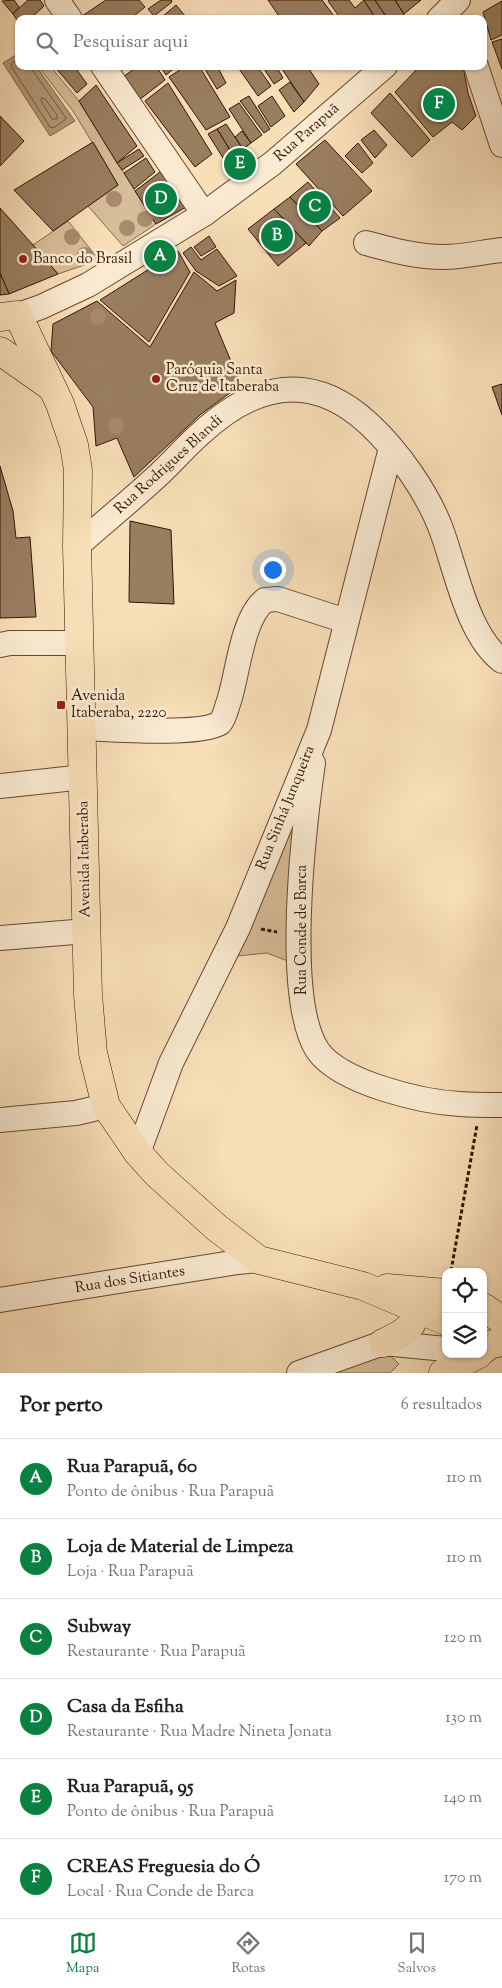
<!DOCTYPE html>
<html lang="pt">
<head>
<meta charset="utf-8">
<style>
  :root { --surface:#fff; --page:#f6f6f6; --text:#202124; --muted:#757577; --line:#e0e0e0; --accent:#0b8043 }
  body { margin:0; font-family:"Sorts Mill Goudy",serif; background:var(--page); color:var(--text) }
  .controls { position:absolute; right:15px; bottom:15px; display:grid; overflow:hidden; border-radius:10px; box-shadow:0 1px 4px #0004 }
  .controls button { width:45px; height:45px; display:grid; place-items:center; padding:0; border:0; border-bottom:1px solid var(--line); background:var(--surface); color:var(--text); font:25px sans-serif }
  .you { position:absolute; left:272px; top:569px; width:18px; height:18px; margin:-12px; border:4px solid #fff; border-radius:50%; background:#1a73e8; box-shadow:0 0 0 8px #1a73e833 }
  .badge { display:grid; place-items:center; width:32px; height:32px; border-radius:50%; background:var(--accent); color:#fff; font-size:16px; font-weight:700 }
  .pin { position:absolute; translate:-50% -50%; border:2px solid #fff; box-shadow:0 1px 5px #0006 }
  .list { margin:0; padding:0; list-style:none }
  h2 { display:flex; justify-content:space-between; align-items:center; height:65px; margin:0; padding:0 20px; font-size:21px }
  h2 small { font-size:16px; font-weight:400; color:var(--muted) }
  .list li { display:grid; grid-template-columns:32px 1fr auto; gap:15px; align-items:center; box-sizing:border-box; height:80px; padding:0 20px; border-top:1px solid var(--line) }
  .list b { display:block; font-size:19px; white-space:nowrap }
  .list p { margin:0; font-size:16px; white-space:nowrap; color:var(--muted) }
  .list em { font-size:16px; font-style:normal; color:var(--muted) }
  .icon { flex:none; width:28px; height:28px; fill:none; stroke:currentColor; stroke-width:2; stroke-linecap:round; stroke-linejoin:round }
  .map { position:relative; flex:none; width:502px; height:1373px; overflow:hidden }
  .search { position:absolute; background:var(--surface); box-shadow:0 1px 4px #0004; left:15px; right:15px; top:15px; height:55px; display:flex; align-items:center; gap:12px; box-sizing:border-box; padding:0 18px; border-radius:10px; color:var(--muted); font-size:19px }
  .sheet { height:545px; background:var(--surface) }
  nav { display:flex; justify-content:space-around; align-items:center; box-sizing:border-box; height:70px; border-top:1px solid var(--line); background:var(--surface); font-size:14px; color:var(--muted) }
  nav a { display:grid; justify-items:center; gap:2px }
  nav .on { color:var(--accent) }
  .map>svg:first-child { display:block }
  .green { fill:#d7bd99; stroke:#85694d }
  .water { fill:#b59a7a; stroke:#81654a }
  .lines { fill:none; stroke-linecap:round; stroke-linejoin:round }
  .shore { stroke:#74583e; stroke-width:1 }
  .building { fill:#997e60; stroke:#331501 }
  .minor-casing { stroke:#64482f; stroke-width:26 }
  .major-casing { stroke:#331501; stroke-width:29 }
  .path { stroke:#331501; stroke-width:3; stroke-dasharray:4 2.5; stroke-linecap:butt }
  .minor { stroke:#faead1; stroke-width:24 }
  .major { stroke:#f8dfb8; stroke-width:28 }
  .tree { fill:#a78b6d }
  .poi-dot { fill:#8f2418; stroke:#faead1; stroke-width:2 }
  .labels { text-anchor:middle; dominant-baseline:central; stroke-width:5; stroke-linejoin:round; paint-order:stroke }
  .street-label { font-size:15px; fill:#331501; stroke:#faead1 }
  .poi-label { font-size:15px; fill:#331501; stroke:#faead1; text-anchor:start }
</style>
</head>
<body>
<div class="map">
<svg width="502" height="1373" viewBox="0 0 502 1373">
  <rect width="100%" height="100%" fill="#f8dfb8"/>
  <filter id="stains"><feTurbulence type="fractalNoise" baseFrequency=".004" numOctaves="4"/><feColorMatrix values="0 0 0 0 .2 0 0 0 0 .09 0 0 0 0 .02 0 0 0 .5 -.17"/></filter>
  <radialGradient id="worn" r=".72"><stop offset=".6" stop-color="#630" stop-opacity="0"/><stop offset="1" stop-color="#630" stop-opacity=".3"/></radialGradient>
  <g class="green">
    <path d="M38,66H50L79,101L156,224L123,246L88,206L118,185L73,111Z"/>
    <path d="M68,221L99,260L58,274L33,245Z"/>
    <path d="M309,789L311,970L267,953L237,956Z"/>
    <path d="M383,1349L399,1364L390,1373H314Z"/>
  </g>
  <path class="water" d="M19,53V66H36L75,121L50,136L3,63Z"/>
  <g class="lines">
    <g class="shore">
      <path d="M19,59L12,63L11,66L50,127L53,128L65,120L66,118L33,71L32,66"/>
      <path d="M42,98L45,99L57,115V119H52L41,101Z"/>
    </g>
  </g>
  <g class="building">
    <path d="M14,0L19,7L13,14L2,1Z"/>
    <path d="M28,0H40L44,6L30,19H19V23L13,14Z"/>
    <path d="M106,0H139L145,7L130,19H84L82,16Z"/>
    <path d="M161,0H171L172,2L154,16L148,9Z"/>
    <path d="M268,0H322L336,19H281Z"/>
    <path d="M329,0H349L355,8L364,0L376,19H341L328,1Z"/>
    <path d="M364,0H375L388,19H376Z"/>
    <path d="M375,0H395L404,14L399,19H388Z"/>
    <path d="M395,0H421L404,14Z"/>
    <path d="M502,1V35L491,40L483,12Z"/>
    <path d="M176,5L186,17L183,19H163L162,17Z"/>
    <path d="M502,39V69L492,42Z"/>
    <path d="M54,66H74L87,84L77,93Z"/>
    <path d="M138,66H156L165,80L139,100L123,77Z"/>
    <path d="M160,66H177L166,75Z"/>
    <path d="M186,66H199L230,117L206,130L169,77Z"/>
    <path d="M203,66H217L226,83L217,89Z"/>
    <path d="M237,66H257L271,86L258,96Z"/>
    <path d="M262,66H276L283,78L274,84Z"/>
    <path d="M280,66H307L319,84L304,102Z"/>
    <path d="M420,66H463L468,93L476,116L462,130L452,122L433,137L395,92Z"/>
    <path d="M290,82L304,102L294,112L279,90Z"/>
    <path d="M168,83L212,154L195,167L145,101Z"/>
    <path d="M96,85L137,146L117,163L79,101Z"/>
    <path d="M390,93L430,140L412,157L371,113Z"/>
    <path d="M249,96L270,129L264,133L240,101Z"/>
    <path d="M272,96L285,116L271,127L258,106Z"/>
    <path d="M239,103L262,135L251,143L229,109Z"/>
    <path d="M0,116L24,141L0,166Z"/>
    <path d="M226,124L243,149L233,155L217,129Z"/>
    <path d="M217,129L233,155L225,161L208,134Z"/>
    <path d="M374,130L387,145L375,158L361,140Z"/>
    <path d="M242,131L251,143L243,149L235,137Z"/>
    <path d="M325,140L372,191L343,216L296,164Z"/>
    <path d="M93,142L118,185L53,231L14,190Z"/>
    <path d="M358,143L373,163L362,173L345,156Z"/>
    <path d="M139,149L144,156L122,170L117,163Z"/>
    <path d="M146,158L155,172L134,189L124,173Z"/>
    <path d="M160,172L188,206L156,224L135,191Z"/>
    <path d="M308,182L340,218L322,231L290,197Z"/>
    <path d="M290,197L322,231L309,246L274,209Z"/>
    <path d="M0,208L33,245L58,274L9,294L0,273Z"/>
    <path d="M274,209L306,243L278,266L248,229Z"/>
    <path d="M209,236L216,247L201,256L194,247Z"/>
    <path d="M191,247L201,260L217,249L237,276L219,286L196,271L183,253Z"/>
    <path d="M178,251L190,272L149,342L100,300Z"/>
    <path d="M194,272L217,291L236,280L234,313L215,323L241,385L201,414L134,477L117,438L96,446L93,407L51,351L53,324L97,301L150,347Z"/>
    <path d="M0,273L9,294L0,295Z"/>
    <path d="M502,384V415L492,387Z"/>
    <path d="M0,466L13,511L16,538L30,537L36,617L0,618Z"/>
    <path d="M130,521L171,530L174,604L129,602Z"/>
  </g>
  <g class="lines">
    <g class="minor-casing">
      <g id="minor">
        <path d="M57,0L70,19"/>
        <path d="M439,19L458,0"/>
        <path d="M103,66L204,214"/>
        <path d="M476,66L502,145"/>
        <path d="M366,243C392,250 416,257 443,257C463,257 483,252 502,250"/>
        <path d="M18,315L41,307L88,285L204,214L273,163L385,66"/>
        <path d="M77,546C103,523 129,502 154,479C170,465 184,448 200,434C254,384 311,370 369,424C398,451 427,492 441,529C456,569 467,634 502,661"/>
        <path d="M0,645L10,643H80"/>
        <path d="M82,728C110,729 200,736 220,723C225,717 226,709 229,701C238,673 242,618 265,600L278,599L346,621"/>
        <path d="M313,763C304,826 283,999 318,1051C341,1083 422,1102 460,1104C474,1105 488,1105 502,1105"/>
        <path d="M0,786L84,777"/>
        <path d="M0,938L87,931"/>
        <path d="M0,1120L76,1113L106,1106"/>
        <path d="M138,1153L171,1063L238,928L319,730L391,448"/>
        <path d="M0,1300L238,1262L259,1260"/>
        <path d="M299,1373L383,1343L446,1349"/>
      </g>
    </g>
    <g class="major-casing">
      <g id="major">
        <path d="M0,317L18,315L60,404L74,445L78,470L77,546L88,995L93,1053L106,1106L138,1153L157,1174L217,1228L259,1260L363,1286L446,1321"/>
        <path d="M0,351L50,386"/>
        <path d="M387,1288L446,1293"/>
        <path d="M483,1307L502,1320"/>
        <path d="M383,1343C398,1336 422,1326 411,1306"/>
        <path d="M483,1350L489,1345L502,1342"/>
        <path d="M443,1373L479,1354"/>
      </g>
    </g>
    <g class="path">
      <path d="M261,929L277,932"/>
      <path d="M451,1271L477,1125"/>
    </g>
    <use href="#minor" class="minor"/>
    <use href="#major" class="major"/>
  </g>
  <g class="tree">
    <circle cx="114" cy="199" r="8"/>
    <circle cx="145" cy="219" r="8"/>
    <circle cx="127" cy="228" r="8"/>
    <circle cx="72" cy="237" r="8"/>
    <circle cx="85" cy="255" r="8"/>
    <circle cx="98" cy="317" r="8"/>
    <circle cx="116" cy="426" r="8"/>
  </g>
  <g class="poi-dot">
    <circle cx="23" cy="259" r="5"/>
    <circle cx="156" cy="379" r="5"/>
    <rect x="56" y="700" width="10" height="10" rx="2.5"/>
  </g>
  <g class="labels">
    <g class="street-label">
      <text transform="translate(307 133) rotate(-41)">Rua Parapuã</text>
      <text transform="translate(169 465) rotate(-42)">Rua Rodrigues Blandi</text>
      <text transform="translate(286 808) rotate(-68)">Rua Sinhá Junqueira</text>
      <text transform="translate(85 859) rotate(-91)">Avenida Itaberaba</text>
      <text transform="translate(302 930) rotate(-90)">Rua Conde de Barca</text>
      <text transform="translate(130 1280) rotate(-9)">Rua dos Sitiantes</text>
    </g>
    <g class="poi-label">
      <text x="33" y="259">Banco do Brasil</text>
      <text x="166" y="370">Paróquia Santa<tspan x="166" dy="17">Cruz de Itaberaba</tspan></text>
      <text x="71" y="696">Avenida<tspan x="71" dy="17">Itaberaba, 2220</tspan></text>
    </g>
  </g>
  <rect width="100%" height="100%" filter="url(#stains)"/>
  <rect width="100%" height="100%" fill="url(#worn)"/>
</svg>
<div class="controls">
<button><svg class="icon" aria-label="locate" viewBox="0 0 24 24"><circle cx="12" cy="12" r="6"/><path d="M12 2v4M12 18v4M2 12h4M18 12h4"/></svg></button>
<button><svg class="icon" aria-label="layers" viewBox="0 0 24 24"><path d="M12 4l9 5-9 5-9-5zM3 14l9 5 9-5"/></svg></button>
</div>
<div class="you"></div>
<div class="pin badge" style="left:160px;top:256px">A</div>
<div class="pin badge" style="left:277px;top:236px">B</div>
<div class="pin badge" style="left:315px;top:207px">C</div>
<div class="pin badge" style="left:161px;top:199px">D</div>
<div class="pin badge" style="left:240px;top:164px">E</div>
<div class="pin badge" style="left:439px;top:104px">F</div>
<div class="search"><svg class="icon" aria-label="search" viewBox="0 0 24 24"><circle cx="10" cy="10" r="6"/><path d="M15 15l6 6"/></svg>Pesquisar aqui</div>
</div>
<section class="sheet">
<h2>Por perto<small>6 resultados</small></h2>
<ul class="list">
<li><span class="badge">A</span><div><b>Rua Parapuã, 60</b><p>Ponto de ônibus · Rua Parapuã</p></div><em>110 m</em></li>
<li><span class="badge">B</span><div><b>Loja de Material de Limpeza</b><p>Loja · Rua Parapuã</p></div><em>110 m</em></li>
<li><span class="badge">C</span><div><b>Subway</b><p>Restaurante · Rua Parapuã</p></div><em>120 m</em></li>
<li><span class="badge">D</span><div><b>Casa da Esfiha</b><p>Restaurante · Rua Madre Nineta Jonata</p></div><em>130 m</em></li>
<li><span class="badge">E</span><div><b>Rua Parapuã, 95</b><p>Ponto de ônibus · Rua Parapuã</p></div><em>140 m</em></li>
<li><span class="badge">F</span><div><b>CREAS Freguesia do Ó</b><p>Local · Rua Conde de Barca</p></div><em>170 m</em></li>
</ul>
</section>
<nav>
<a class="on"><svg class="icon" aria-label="map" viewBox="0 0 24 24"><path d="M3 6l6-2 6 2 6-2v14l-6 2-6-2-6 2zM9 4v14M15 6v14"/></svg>Mapa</a>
<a><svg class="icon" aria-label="directions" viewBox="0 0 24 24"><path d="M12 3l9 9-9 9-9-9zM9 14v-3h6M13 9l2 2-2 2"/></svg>Rotas</a>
<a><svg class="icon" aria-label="saved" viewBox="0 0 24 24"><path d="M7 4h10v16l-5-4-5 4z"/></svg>Salvos</a>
</nav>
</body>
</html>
